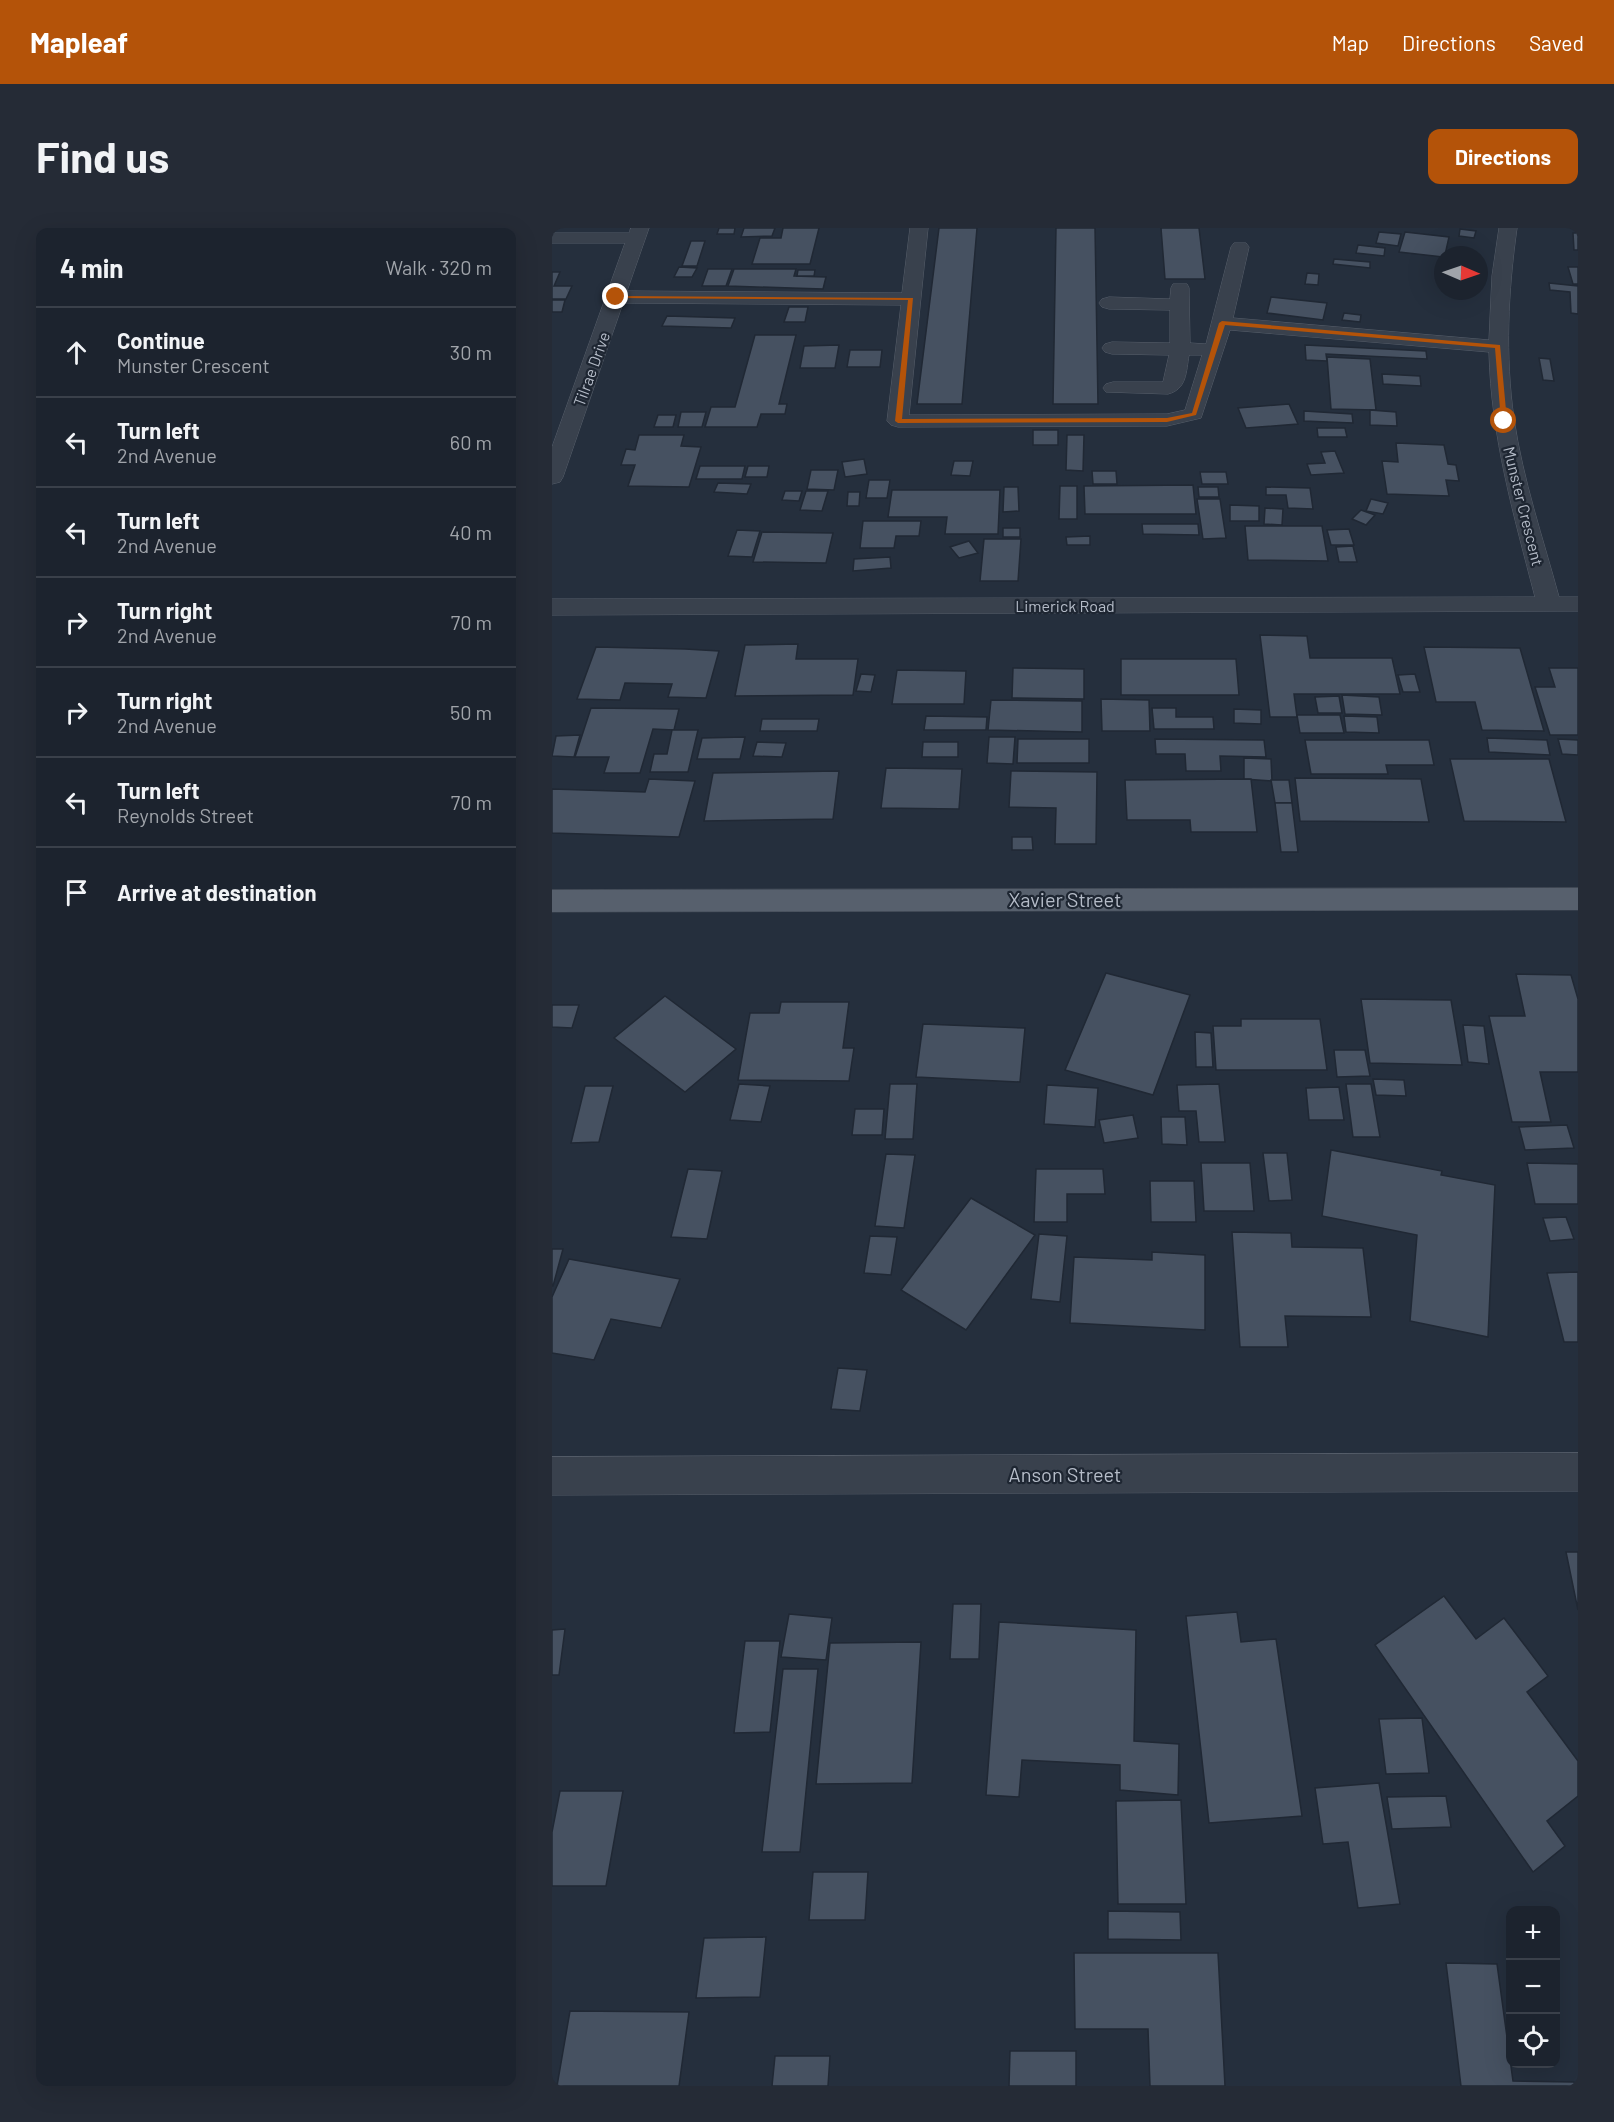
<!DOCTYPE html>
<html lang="en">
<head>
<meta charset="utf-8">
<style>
  :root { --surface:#1c232e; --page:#252b36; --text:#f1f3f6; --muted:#a0a4aa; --line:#3a404a; --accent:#b45309 }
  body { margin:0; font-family:Barlow,sans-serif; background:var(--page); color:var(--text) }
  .controls { position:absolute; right:18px; bottom:18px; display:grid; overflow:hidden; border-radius:12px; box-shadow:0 6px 24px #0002 }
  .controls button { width:54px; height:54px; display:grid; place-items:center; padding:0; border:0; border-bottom:2px solid var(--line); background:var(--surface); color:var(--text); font:30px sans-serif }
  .compass { position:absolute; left:882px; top:18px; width:54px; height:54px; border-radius:50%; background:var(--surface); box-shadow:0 6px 24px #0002; rotate:92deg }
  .stop { position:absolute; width:18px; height:18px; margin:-14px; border:4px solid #b45309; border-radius:50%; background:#fff }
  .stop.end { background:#b45309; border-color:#fff; box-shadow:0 2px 6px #0008 }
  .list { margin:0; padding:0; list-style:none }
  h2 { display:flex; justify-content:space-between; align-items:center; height:78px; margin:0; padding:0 24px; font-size:26px }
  h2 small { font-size:20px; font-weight:400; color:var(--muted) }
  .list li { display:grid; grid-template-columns:39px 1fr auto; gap:18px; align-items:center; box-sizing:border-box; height:90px; padding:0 24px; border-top:2px solid var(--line) }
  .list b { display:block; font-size:22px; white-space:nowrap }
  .list p { margin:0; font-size:20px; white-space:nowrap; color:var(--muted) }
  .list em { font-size:20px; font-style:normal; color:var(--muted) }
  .icon { flex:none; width:33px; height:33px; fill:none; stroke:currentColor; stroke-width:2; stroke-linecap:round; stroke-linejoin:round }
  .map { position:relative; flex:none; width:1026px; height:1858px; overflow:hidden; border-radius:12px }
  header { display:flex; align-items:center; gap:36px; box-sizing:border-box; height:84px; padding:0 30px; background:var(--accent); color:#fff }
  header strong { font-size:28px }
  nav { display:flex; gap:33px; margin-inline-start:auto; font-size:21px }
  .intro { display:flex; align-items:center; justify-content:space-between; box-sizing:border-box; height:144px; padding:0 36px }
  h1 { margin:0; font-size:42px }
  .button { padding:15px 27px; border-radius:12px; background:var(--accent); color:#fff; font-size:21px; font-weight:700 }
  main { display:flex; gap:36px; padding:0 36px }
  aside { flex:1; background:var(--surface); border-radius:12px; box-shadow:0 6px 24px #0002 }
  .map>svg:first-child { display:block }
  .building { fill:#465161; stroke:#202834; stroke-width:1.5 }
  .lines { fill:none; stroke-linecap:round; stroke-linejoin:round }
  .minor-casing { stroke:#575f6b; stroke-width:1 }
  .major-casing { stroke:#424a56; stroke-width:1 }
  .minor { fill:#39414d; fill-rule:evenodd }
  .major { fill:#57606d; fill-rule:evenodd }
  .route { fill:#b45309 }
  .labels { text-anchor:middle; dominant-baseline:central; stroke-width:4.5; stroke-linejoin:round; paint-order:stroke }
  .far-street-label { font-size:16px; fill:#b5bcc8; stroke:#1e2632 }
  .street-label { font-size:20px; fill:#b5bcc8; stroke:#1e2632 }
</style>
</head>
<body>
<header>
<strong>Mapleaf</strong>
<nav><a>Map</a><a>Directions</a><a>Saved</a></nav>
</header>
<div class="intro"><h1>Find us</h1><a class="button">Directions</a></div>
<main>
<aside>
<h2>4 min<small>Walk · 320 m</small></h2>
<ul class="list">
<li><svg class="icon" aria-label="ahead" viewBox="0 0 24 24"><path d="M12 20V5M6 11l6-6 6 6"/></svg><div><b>Continue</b><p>Munster Crescent</p></div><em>30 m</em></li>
<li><svg class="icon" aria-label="left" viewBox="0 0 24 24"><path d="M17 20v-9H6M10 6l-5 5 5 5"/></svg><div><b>Turn left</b><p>2nd Avenue</p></div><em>60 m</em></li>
<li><svg class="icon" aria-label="left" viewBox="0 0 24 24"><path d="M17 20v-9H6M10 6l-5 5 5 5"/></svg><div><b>Turn left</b><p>2nd Avenue</p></div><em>40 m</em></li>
<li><svg class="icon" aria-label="right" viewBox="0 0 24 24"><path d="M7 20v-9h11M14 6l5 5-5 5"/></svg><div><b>Turn right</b><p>2nd Avenue</p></div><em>70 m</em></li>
<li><svg class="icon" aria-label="right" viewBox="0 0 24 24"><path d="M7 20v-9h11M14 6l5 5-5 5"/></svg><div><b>Turn right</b><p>2nd Avenue</p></div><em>50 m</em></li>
<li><svg class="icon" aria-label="left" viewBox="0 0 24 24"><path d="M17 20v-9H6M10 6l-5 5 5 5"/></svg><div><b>Turn left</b><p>Reynolds Street</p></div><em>70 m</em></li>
<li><svg class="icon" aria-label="arrive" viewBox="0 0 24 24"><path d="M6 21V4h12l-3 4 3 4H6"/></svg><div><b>Arrive at destination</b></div></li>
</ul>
</aside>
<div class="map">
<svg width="1026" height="1858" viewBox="0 0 1026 1858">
  <rect width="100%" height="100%" fill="#252f3d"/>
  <g class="building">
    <path d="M167,0H183L182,6H165Z"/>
    <path d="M192,0H223L220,8L189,9Z"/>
    <path d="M231,0H267L258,36H200L208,10H229Z"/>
    <path d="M387,0H425L410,176H365Z"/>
    <path d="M504,0H543L546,176H501Z"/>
    <path d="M609,0H647L653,51H613Z"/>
    <path d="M908,1L924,3L922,10L907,8Z"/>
    <path d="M827,4L849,6L846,18L824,15Z"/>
    <path d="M853,4L897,9L893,27L891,29L847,24Z"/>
    <path d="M1021,5H1026V22H1022Z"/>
    <path d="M139,13H153L145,38H130Z"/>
    <path d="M806,17L833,20L832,28L804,25Z"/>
    <path d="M782,31L818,34V40L781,36Z"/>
    <path d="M127,39L145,40L140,49H122Z"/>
    <path d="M1016,39H1026V56H1021Z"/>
    <path d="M156,41H180L174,58H150Z"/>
    <path d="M182,41H244L242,48L274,49L271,61L176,58Z"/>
    <path d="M246,42H263L262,48H245Z"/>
    <path d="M0,44H8L2,58H20L14,71H0Z"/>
    <path d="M755,45L767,46L766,57L753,56Z"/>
    <path d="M997,55L1026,58V86L1019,85L1018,64L998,62Z"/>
    <path d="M719,69L775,75L771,92L715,85Z"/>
    <path d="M0,72H13L10,84H0Z"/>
    <path d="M237,79H256L253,94H232Z"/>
    <path d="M792,85L809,87L808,94L790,92Z"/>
    <path d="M115,88L183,90L179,100L110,98Z"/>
    <path d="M203,107H244L227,176H235L233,186H209L205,199H153L159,179H183Z"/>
    <path d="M287,117L283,140H248L252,118Z"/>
    <path d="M753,117L874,123L875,131L774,126L775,133L754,132Z"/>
    <path d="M298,122H330L328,139H295Z"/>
    <path d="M775,129L818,131L824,182L779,181Z"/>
    <path d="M987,130L998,131L1002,153L991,152Z"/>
    <path d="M830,146L868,148L869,158L831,156Z"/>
    <path d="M737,176L746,196L694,200L686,180Z"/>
    <path d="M818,182L844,184L845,198L818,197Z"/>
    <path d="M752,183L800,186L801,195L752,193Z"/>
    <path d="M129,184H154L150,199H126Z"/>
    <path d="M106,187H124L121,199H102Z"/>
    <path d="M765,200H793L795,209H766Z"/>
    <rect x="481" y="202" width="25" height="15"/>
    <path d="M87,207H132L129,218L149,219L137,259L76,258L83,237H69L74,221L83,222Z"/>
    <path d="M515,207H532L531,243L514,242Z"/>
    <path d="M844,215L892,217L896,236L904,237L907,253L894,252L897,268L835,266L830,233L846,234Z"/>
    <path d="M783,223L792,245L759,247L755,236L773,235L769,224Z"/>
    <path d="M312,231L315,246L293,249L290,234Z"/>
    <path d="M402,233H421L418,248L399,247Z"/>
    <path d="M148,238H193L190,251H144Z"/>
    <path d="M196,238H217L215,249H193Z"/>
    <path d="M259,242H286L282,262L255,261Z"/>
    <path d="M540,243H564L565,256H541Z"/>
    <path d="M648,244H674L676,256H650Z"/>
    <path d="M317,252H338L335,270H314Z"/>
    <path d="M166,255L199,256L195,266L162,264Z"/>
    <path d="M641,257L644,286H533L532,258Z"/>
    <path d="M508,258H525V291H507Z"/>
    <path d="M452,259H466L467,283L451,284Z"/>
    <path d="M646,259H666L667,269H647Z"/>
    <path d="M714,259L758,260L761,281L736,280L734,267H714Z"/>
    <path d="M340,262H448L446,306H393L395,289H336Z"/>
    <path d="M233,263H250L247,273L230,272Z"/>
    <path d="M254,263H276L270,283L248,282Z"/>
    <path d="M296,264H308L307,278H295Z"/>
    <path d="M645,271H668L674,310L651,311Z"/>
    <path d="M819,271L836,275L831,286L814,283Z"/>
    <path d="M678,277L707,278V293H678Z"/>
    <path d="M713,280L731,281L730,297L712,296Z"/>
    <path d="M809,282L823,287L814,297L800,291Z"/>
    <path d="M311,293H369L367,308H344L342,320H308Z"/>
    <path d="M590,296H646L647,307L591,306Z"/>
    <path d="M693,298H770L776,333L696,332Z"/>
    <rect x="451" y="300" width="17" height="9"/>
    <path d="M797,301L802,317H779L775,302Z"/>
    <path d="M185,302L208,303L200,329L176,328Z"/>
    <path d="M210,304L281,305L274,335L201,334Z"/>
    <path d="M538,308V317H515L514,309Z"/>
    <path d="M432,311H469L466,353H428Z"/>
    <path d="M417,313L426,325L407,330L398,319Z"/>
    <path d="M801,318L805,334H787L784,319Z"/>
    <path d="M338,329L339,340L301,343L302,331Z"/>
    <path d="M708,407L755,408L758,430H840L848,466H742L745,489H718Z"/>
    <path d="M246,416L244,431H306L301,467L183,468L193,417Z"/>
    <path d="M44,419L133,421L167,423L154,470L116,469L120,456L73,455L68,472L25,471Z"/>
    <path d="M872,419L968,420L992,503L930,502L923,474H884Z"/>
    <path d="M569,431H684L687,467H569Z"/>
    <path d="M461,440L532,441V471L460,470Z"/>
    <path d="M997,440H1026V507H998L983,459H1003Z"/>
    <path d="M345,442L414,443L412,476H340Z"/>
    <path d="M309,446L323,447L319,464L304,463Z"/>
    <path d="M863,446L868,464H851L846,447Z"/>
    <path d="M790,467L827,469L830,487L793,486Z"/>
    <path d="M787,468L790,485H766L763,469Z"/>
    <path d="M549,471L597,472L598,503H550Z"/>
    <path d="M439,472L530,473V504L436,502Z"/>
    <path d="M39,480L127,481L122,502L101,501L88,545H52L57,529H23Z"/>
    <path d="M600,480H624V489H661L662,501H602Z"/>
    <path d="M682,481L709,482V496L682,495Z"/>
    <path d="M745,487H788L792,505H748Z"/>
    <path d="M374,488L435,489L434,502H372Z"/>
    <path d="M792,488L825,489L827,505L794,504Z"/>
    <path d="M210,491H267L265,503H208Z"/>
    <path d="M120,502H146L136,544H98L102,526H115Z"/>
    <path d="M28,507L22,529L0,528L4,508Z"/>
    <path d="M193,509L188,531H145L150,510Z"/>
    <path d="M437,509H463L461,536L435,535Z"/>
    <path d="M935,510L995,512L998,527L937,524Z"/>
    <path d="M466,511H537V535H465Z"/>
    <path d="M603,511L712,512L714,529L668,528L669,543H634L633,526H604Z"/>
    <path d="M1006,511L1026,512V527L1010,526Z"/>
    <path d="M753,512H877L882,537H834L836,546H759Z"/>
    <path d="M205,514L234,515L230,529L201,528Z"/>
    <path d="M371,514H406V529H370Z"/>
    <path d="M692,530L719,531L720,553L692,551Z"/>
    <path d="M898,531H997L1014,594L912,593Z"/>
    <path d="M334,540L410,541L407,581L329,580Z"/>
    <path d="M287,543L281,591L152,593L161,545Z"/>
    <path d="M459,543L545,544L544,616H503L504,580L457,579Z"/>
    <path d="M743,550L869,551L877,594L748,593Z"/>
    <path d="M97,551L143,553L127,609L0,605V561L93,564Z"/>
    <path d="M699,551L705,604H639L638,592H575L573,552Z"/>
    <path d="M719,552H737L740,575H723Z"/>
    <path d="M723,575H740L746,624H729Z"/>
    <path d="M460,609H480L481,622H460Z"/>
    <path d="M554,745L638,767L601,867L513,842Z"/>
    <path d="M964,746L1019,747L1026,771V844H988L999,894H960L937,788H973Z"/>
    <path d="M113,768L184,821L133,864L62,810Z"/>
    <path d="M809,771L899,772L910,837L818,835Z"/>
    <path d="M229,774H297L291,820H302L297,853L186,852L198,785H227Z"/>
    <path d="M0,777H27L20,800L0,799Z"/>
    <path d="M689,791H768L775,842H664L661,798H689Z"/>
    <path d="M371,796L473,800L468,854L364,849Z"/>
    <path d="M911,797L932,798L937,836L916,834Z"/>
    <path d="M643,804L659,805L661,839H644Z"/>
    <path d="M782,822H813L818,848L785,849Z"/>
    <path d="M821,851L852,852L854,868L824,867Z"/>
    <path d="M187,856L218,858L209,894L178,892Z"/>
    <path d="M338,856H365L361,911H333Z"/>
    <path d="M667,856L673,914H647L644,883H627L625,857Z"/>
    <path d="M794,856H819L828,909H801Z"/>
    <path d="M495,857L546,860L543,899L492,896Z"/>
    <path d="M33,858H61L47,914L19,915Z"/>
    <path d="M787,859L792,892H757L754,860Z"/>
    <path d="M303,881H332L330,907H300Z"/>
    <path d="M581,887L586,910L552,915L547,892Z"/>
    <path d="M609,889H633L635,917L610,916Z"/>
    <path d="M1015,897L1022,920L973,922L967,899Z"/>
    <path d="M779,922L890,943L889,947L943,957L936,1109L858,1093L865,1007L770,988Z"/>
    <path d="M711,925H735L740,972L717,973Z"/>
    <path d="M334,926L363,927L352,1000L323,998Z"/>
    <path d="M649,935H698L702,983H652Z"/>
    <path d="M975,935L1026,936V976H983Z"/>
    <path d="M136,941L170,943L155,1011L119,1009Z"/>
    <path d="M484,941H551L553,966H515V994H482Z"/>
    <path d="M598,953H642L644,994H599Z"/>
    <path d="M419,970L483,1007L414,1102L349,1062Z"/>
    <path d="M1014,989L1022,1011L998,1013L991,990Z"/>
    <path d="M680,1004L739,1005L740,1019L811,1020L819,1089L733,1088L736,1119H688Z"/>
    <path d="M487,1006L515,1008L508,1074L479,1071Z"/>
    <path d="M318,1008L345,1009L339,1047L312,1045Z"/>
    <path d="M0,1021H11L1,1058H0Z"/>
    <path d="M600,1024L653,1027V1102L518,1095L522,1029L600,1032Z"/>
    <path d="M17,1031L128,1051L109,1100L59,1091L42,1132L0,1125V1069Z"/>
    <path d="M1026,1044V1114H1012L995,1045Z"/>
    <path d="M286,1140L315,1142L308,1183L279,1181Z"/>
    <path d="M1014,1324H1026V1382Z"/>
    <path d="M892,1368L924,1411L952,1390L996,1448L975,1464L1026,1533V1568L995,1593L1013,1618L981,1644L823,1417Z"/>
    <path d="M401,1376H429L427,1431H398Z"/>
    <path d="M685,1384L689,1414L724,1411L750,1588L657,1595L634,1388Z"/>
    <path d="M237,1386L280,1390L274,1432L229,1429Z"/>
    <path d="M447,1394L584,1402L582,1513L627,1516L626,1567L568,1562V1537L470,1532L467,1569L434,1567Z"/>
    <path d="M13,1401L7,1447H0V1402Z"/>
    <path d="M193,1413H228L218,1504L182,1505Z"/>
    <path d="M369,1414L360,1555L264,1556L278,1415Z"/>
    <path d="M231,1441H266L248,1624H210Z"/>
    <path d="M870,1490L877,1545L834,1546L827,1491Z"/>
    <path d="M827,1555L848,1676L806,1680L796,1614L771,1616L763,1560Z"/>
    <path d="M8,1563H71L54,1658H0V1604Z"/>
    <path d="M894,1568L899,1599L840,1601L835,1569Z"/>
    <path d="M629,1572L634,1676H566L564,1573Z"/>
    <path d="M261,1644H316L313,1692H257Z"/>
    <path d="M556,1683L628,1684L629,1712L556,1711Z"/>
    <path d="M214,1709L208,1769L144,1770L152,1710Z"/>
    <path d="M522,1725H666L673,1858H598L596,1801H523Z"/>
    <path d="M894,1735L945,1736L961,1853L1022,1854L1023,1858H909Z"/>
    <path d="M18,1783L137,1784L127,1858H5Z"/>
    <path d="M458,1823H524V1858H457Z"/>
    <path d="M223,1828H278L276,1858H220Z"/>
  </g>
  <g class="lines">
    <g class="minor-casing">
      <g id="minor">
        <path d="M79,0H97L75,63L350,65L358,0H376L357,187L615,186L633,182L650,127H637C634,144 635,161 616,166L554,164L551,160L554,156L561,154H611L617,127L560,126L553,124L550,120L553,116L560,114L618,115V82L557,81L550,79L547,75L550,71L557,69L618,71L619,60L621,56H635L637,60L638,115L654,116L679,19L682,15H694L697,19L681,90L937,112L940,48L947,0H965C956,64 953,127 962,191C971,252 991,310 1007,369H1026V383L0,387V371L983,369C962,288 939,209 937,124L678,102L649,190L615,198L346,199L339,197L335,193L349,77L71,75L11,249L8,254L0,256V219L73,15H0V5H77Z"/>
        <path d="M1026,1225V1263L0,1267V1229Z"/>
      </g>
    </g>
    <g class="major-casing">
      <path id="major" d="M1026,660V682L0,684V662Z"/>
    </g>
    <use href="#minor" class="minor"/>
    <use href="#major" class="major"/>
  </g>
  <path class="route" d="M64,68L361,70L350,191L615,190L640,185L667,95L670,93L948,117L955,193L952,195L949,193L943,120L673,97L644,187L615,194L346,195L343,193L356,72L63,70Z"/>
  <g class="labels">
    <g class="far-street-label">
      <text transform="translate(39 141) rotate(-70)">Tilrae Drive</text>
      <text transform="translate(972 278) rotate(76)">Munster Crescent</text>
      <text x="513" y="377">Limerick Road</text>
    </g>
    <g class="street-label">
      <text x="513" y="671">Xavier Street</text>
      <text x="513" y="1246">Anson Street</text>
    </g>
  </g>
</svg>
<div class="controls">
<button>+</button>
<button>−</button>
<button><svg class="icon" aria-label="locate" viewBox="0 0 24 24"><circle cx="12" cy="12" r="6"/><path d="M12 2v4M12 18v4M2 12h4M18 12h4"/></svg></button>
</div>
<svg class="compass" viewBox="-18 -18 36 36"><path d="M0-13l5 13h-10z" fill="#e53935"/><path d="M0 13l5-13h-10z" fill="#a0a4aa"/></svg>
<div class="stop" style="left:952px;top:193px"></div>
<div class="stop end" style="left:64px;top:69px"></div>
</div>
</main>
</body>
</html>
